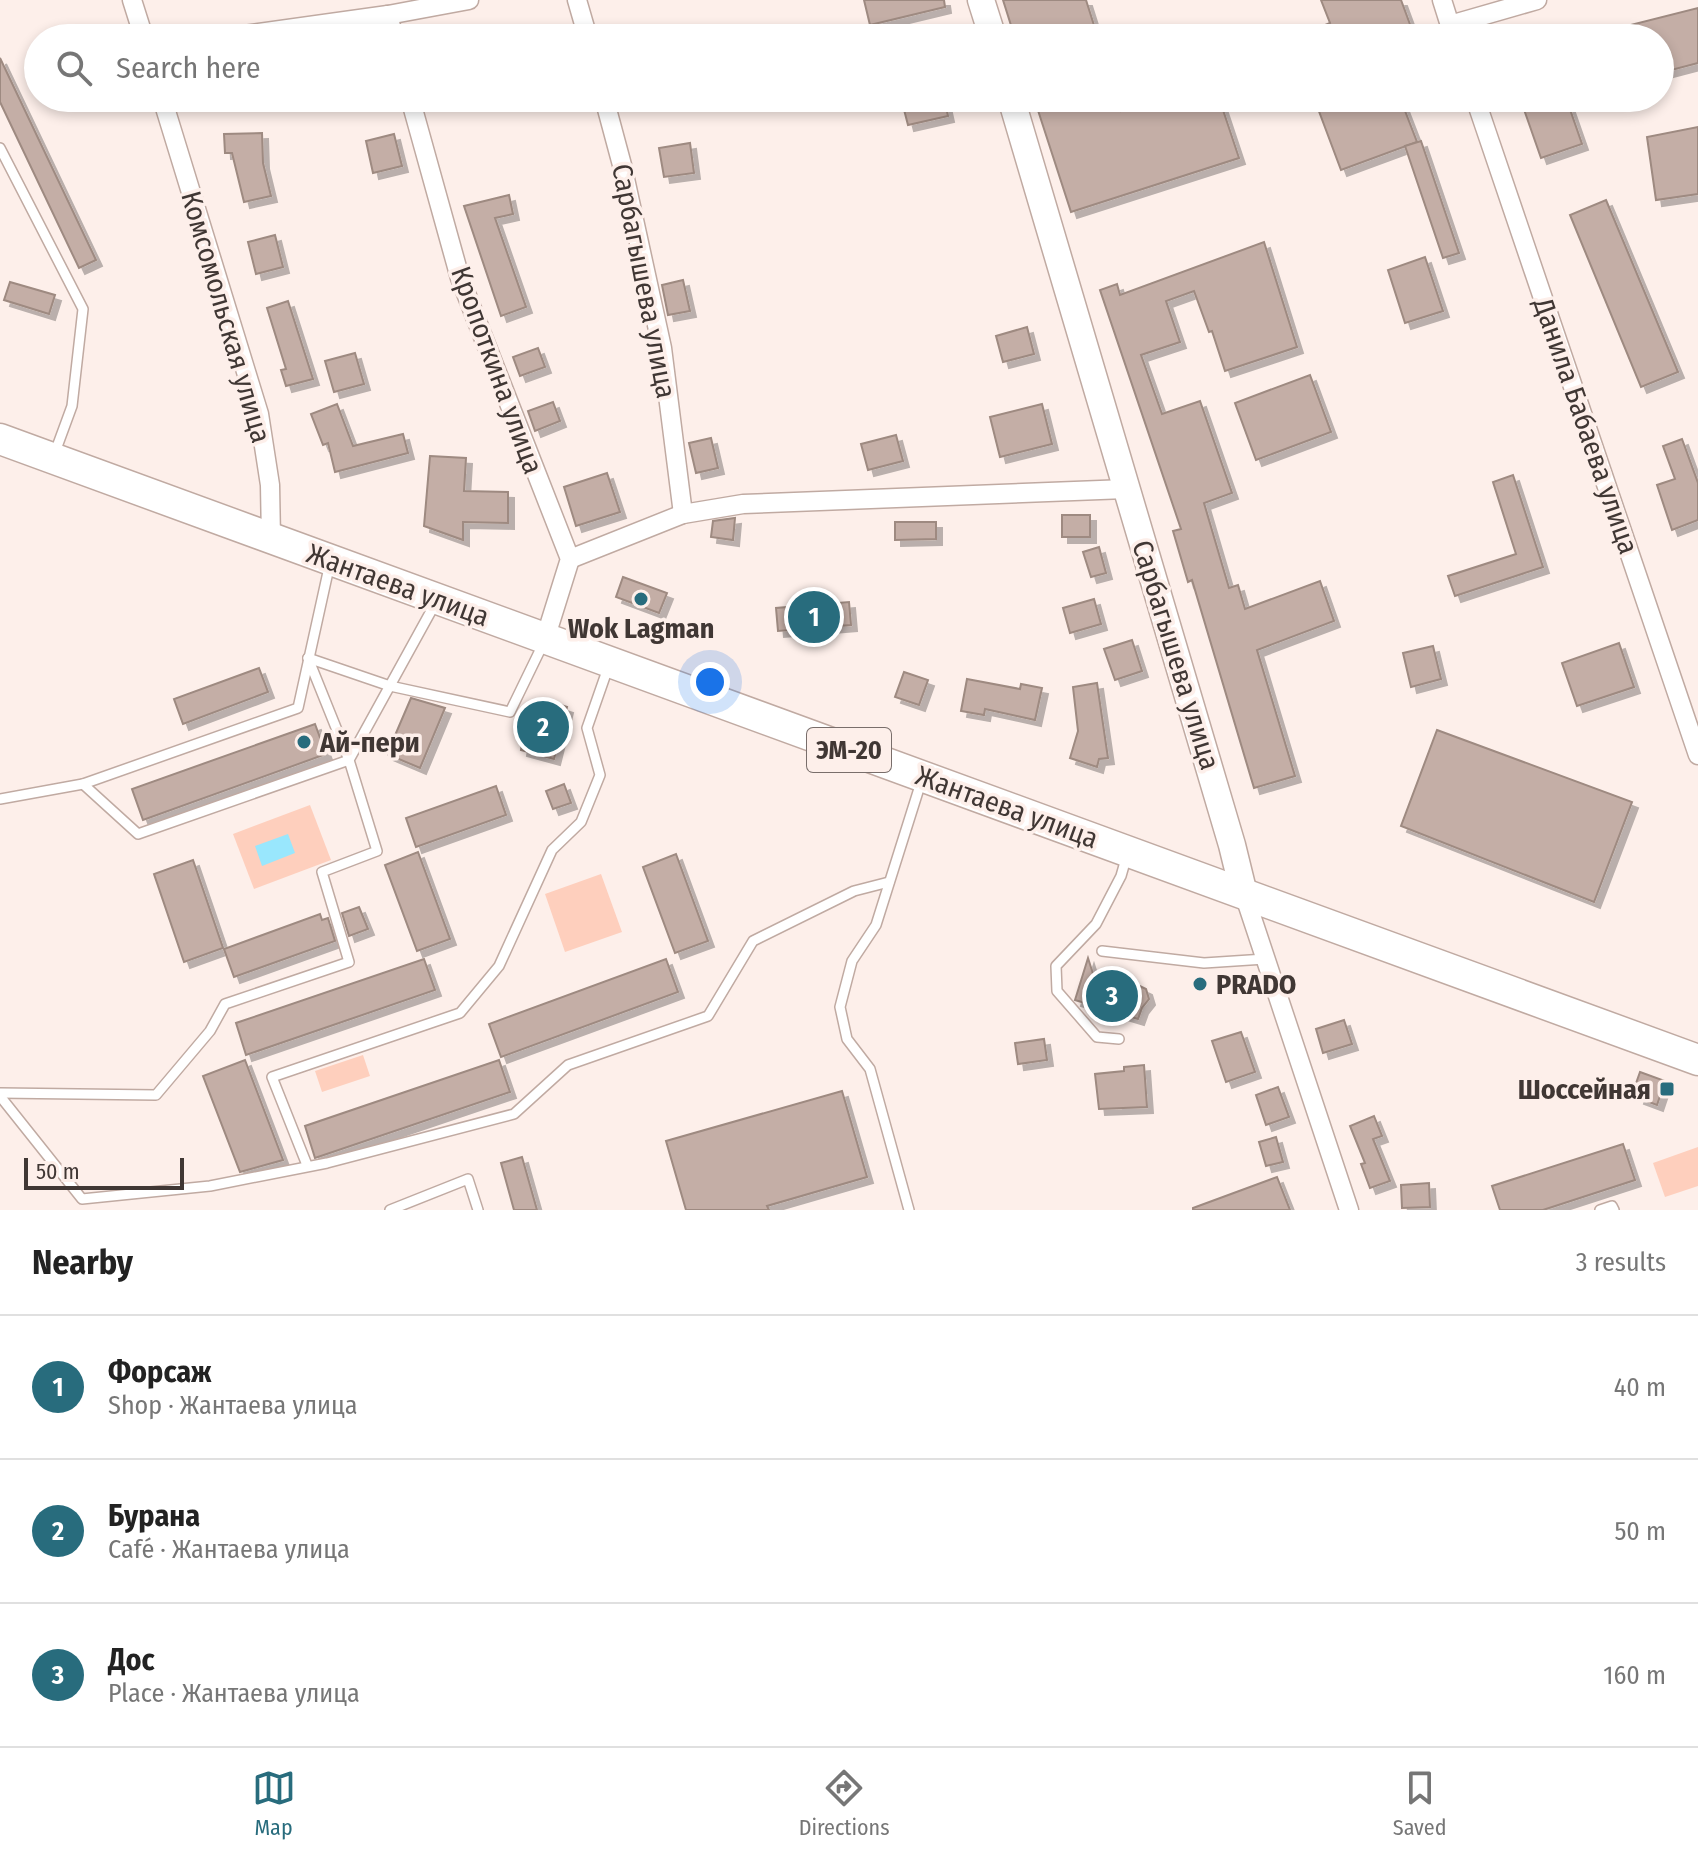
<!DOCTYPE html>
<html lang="en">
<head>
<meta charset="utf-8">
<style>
  :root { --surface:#fff; --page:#f2f2f2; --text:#222; --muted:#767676; --line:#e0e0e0; --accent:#286c7d }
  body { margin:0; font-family:"Fira Sans Condensed",sans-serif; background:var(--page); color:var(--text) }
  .scale { position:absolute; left:24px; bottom:20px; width:160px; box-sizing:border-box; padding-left:8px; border:4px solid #403734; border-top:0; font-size:22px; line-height:28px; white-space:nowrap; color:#403734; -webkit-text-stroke:6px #fdefea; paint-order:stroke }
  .you { position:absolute; left:710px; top:682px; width:28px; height:28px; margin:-20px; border:6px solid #fff; border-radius:50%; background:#1a73e8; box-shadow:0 0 0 12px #1a73e833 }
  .badge { display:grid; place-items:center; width:52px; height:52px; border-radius:50%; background:var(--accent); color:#fff; font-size:26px; font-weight:700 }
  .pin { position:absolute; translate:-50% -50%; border:4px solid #fff; box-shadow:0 2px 8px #0006 }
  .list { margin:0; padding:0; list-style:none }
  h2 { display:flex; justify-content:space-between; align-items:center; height:104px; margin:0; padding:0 32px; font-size:34px }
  h2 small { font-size:26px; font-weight:400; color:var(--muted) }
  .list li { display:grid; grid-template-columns:52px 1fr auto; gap:24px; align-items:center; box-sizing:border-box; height:144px; padding:0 32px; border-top:2px solid var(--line) }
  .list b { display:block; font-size:30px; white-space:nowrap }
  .list p { margin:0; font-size:26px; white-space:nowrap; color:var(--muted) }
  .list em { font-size:26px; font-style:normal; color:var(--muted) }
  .icon { flex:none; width:44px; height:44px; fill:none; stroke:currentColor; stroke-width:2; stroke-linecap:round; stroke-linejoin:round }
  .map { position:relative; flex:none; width:1698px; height:1210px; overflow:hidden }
  .search { position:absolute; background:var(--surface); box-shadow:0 4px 12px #0003; left:24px; right:24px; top:24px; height:88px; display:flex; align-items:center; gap:20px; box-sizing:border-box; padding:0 28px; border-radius:44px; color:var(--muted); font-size:30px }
  .sheet { height:536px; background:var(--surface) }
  nav { display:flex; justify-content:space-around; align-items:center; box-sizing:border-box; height:112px; border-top:2px solid var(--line); background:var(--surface); font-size:22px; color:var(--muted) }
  nav a { display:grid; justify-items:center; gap:4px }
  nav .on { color:var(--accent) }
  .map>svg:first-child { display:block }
  .green { fill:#fecfbd }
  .water { fill:#99e7fd }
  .building { fill:#c4aea6; stroke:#9e8a81; stroke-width:2; filter:url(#shadow) }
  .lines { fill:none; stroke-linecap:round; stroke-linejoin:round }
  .lane-casing { stroke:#c0aaa2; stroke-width:12 }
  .street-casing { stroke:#c0aaa2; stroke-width:21 }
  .secondary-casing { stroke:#c0aaa2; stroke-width:29 }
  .primary-casing { stroke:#c0aaa2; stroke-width:33 }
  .lane { stroke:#fff; stroke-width:9 }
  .street { stroke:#fff; stroke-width:18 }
  .secondary { stroke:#fff; stroke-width:26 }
  .primary { stroke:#fff; stroke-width:30 }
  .poi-dot { fill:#286c7d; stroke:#fdefea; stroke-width:3 }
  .labels { text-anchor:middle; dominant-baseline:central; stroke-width:7; stroke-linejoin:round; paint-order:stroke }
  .shield { fill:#fdefea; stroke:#796e6b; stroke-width:2 }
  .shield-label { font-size:26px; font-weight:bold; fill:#403734 }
  .street-label { font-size:28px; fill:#403734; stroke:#fdefea }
  .poi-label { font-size:28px; font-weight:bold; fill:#403734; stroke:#fdefea; text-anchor:start }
</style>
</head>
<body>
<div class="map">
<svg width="1698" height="1210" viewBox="0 0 1698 1210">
  <defs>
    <filter id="shadow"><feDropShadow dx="6" dy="6" stdDeviation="0" flood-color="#0004"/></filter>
  </defs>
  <rect width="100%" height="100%" fill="#fdefea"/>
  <g class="green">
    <path d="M310,805L331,860L254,889L233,834Z"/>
    <path d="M601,874L622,932L565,952L545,894Z"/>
    <path d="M363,1055L370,1076L322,1092L315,1071Z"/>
    <path d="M1698,1147V1186L1665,1197L1653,1163Z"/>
  </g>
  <path class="water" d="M288,834L295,853L262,866L255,846Z"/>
  <g class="building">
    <path d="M864,0H944L945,7L870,25Z"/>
    <path d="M1003,0H1086L1098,38H1015Z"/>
    <path d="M1321,0H1401L1415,38H1294L1330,23Z"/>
    <path d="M1698,8V63L1660,73V38H1604L1603,32Z"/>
    <path d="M0,58L96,260L79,268L0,102Z"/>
    <path d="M901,98H944L948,116L908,125Z"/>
    <path d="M1034,98H1117L1121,111L1161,98H1219L1239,158L1071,212Z"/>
    <path d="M1314,98H1400L1417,142L1341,170Z"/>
    <path d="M1520,98H1566L1582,144L1541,158Z"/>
    <path d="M1698,127V194L1656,200L1647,137Z"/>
    <path d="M262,133L263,163L271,196L244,202L232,153H225L224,134Z"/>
    <path d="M394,134L402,166L373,173L366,141Z"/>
    <path d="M1421,141L1459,253L1443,258L1405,146Z"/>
    <path d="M690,143L694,173L664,177L659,148Z"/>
    <path d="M509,195L513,214L495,218L526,307L501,316L464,206Z"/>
    <path d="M1606,200L1678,372L1641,387L1570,215Z"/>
    <path d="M275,235L283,267L256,274L248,242Z"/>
    <path d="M1264,242L1297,347L1225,371L1212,331L1209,332L1194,291L1166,301L1180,342L1141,355L1162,414L1200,401L1232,493L1204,503L1229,588L1238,585L1245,609L1320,581L1334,621L1257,650L1295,776L1254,788L1192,580L1188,582L1173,531L1181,529L1100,290L1117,284L1120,295Z"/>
    <path d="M1425,257L1443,311L1405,323L1388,270Z"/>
    <path d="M683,280L690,311L668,315L662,285Z"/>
    <path d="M10,282L55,295L49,314L4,300Z"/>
    <path d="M288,301L313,379L286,386L281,370L286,369L267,308Z"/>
    <path d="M1027,327L1034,354L1003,362L996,336Z"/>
    <path d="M538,348L545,367L520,376L513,357Z"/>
    <path d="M355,353L364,384L334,392L325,361Z"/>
    <path d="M1310,375L1331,432L1256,460L1235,403Z"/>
    <path d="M553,402L560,421L535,431L528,411Z"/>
    <path d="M337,404L353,446L403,434L408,453L335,472L328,443L323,445L311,414Z"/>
    <path d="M1042,404L1052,444L1000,457L990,417Z"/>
    <path d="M896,435L903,461L868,470L861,444Z"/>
    <path d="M711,438L718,468L696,473L689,443Z"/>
    <path d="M1682,439L1698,483V520L1672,530L1657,485L1675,479L1663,446Z"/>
    <path d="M430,456L466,458L464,491L508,492V523L463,522V540L424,526Z"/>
    <path d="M607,473L620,512L576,526L564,487Z"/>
    <path d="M1513,475L1543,567L1455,596L1448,576L1516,554L1493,482Z"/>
    <rect x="1062" y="515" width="28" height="22"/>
    <path d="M735,518L733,540L711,537L713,521Z"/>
    <path d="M895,522H936V539L895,540Z"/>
    <path d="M1099,547L1106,573L1091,577L1083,552Z"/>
    <path d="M623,577L667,593L659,613L616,597Z"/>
    <path d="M1094,599L1101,624L1070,633L1063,608Z"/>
    <path d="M849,602L851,625L778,631L776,608Z"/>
    <path d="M1132,640L1142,671L1115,680L1104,649Z"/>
    <path d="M1619,643L1634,687L1577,706L1562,663Z"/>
    <path d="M1433,646L1441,679L1411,687L1403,653Z"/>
    <path d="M259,668L268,692L183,724L174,699Z"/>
    <path d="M904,672L928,680L919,705L895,697Z"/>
    <path d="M967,679L1020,689L1021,684L1042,688L1035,720L985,709L984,715L961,711Z"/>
    <path d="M1097,683L1108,758L1099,759L1097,767L1070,758L1078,731L1073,687Z"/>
    <path d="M411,698L445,708L420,768L387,754Z"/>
    <path d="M545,700L567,707L554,759L521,750L526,717L540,719Z"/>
    <path d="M315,724L326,754L143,820L132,789Z"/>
    <path d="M1437,730L1632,802L1594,902L1401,826Z"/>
    <path d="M564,784L571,803L553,809L546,791Z"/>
    <path d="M496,786L506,815L416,847L406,818Z"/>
    <path d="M418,852L450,939L417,951L385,865Z"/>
    <path d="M676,854L708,941L675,953L643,867Z"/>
    <path d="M193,860L223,948L184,962L154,874Z"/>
    <path d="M359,907L368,929L349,936L342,913Z"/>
    <path d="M320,914L322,920L328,918L335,941L234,977L224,949Z"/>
    <path d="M1088,958L1095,980L1127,991L1140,986L1146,989L1149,999L1142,1008L1138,1019L1075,1000Z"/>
    <path d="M424,959L435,990L246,1055L236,1023Z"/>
    <path d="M666,959L678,992L501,1057L489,1024Z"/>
    <path d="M1344,1020L1352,1044L1323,1053L1316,1029Z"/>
    <path d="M1241,1032L1255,1072L1226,1082L1212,1041Z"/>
    <path d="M1044,1039L1047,1060L1018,1064L1015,1043Z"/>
    <path d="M245,1060L283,1160L240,1172L203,1076Z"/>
    <path d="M499,1060L510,1092L315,1158L305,1126Z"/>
    <path d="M1144,1065L1147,1107L1099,1109L1095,1074L1124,1071V1067Z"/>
    <path d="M1640,1072L1665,1081L1657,1105L1638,1098L1640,1092L1634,1089Z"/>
    <path d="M1278,1087L1289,1117L1266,1125L1256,1095Z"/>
    <path d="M842,1091L867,1177L767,1206L769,1210H686L666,1141Z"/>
    <path d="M1374,1116L1382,1136L1373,1139L1390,1181L1370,1188L1361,1164L1365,1163L1350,1126Z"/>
    <path d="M1276,1137L1283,1162L1266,1166L1259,1142Z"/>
    <path d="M1623,1144L1635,1180L1543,1210H1500L1492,1186Z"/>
    <path d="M522,1157L537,1210H514L501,1163Z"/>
    <path d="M1277,1177L1290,1210H1193V1208Z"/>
    <path d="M1429,1183L1430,1207L1402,1208L1401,1185Z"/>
  </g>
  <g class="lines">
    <g class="lane-casing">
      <g id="lane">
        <path d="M0,148L83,309L72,406L54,455"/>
        <path d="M308,658L390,686L510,712L543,644"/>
        <path d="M83,784L138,834L349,760L308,658"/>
        <path d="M0,799L83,784L298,708L330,563"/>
        <path d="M1102,951L1204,963L1265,959"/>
        <path d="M1119,1039L1097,1037L1057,991L1056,966L1096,924L1121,876L1127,855"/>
        <path d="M0,1093L156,1095L210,1031L225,1004L349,962L322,872L377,851L349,760L436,602"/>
        <path d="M0,1096L82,1199L210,1186L327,1163L514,1114L568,1065L708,1016L753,941L854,891L889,882"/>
        <path d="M307,1165L272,1077L460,1013L499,966L552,850L581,822L600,775L587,728L609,665"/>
        <path d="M390,1210L468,1179L478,1210"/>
        <path d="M909,1210L870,1069L847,1039L840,1007L852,961L876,925L922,779"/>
        <path d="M1600,1210L1612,1206L1614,1210"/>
      </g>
    </g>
    <g class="street-casing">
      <g id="street">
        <path d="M132,0L144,38"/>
        <path d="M577,0L588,38"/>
        <path d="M1442,0L1454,38"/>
        <path d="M388,15L394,38"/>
        <path d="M1450,25L1537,0"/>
        <path d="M222,38L388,15L469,0"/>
        <path d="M162,98L259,414L270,485L271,539"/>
        <path d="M410,98L460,278L570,559L545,639"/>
        <path d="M604,98L622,165L662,348L683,514"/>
        <path d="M1475,98L1698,755"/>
        <path d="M570,559L683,514L743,504L1126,489"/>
        <path d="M1244,894L1349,1210"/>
      </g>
    </g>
    <g class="secondary-casing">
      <g id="secondary">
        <path d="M981,0L993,38"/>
        <path d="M1011,98L1232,845L1244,894"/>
      </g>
    </g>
    <g class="primary-casing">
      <path id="primary" d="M0,439L1698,1060"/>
    </g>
    <use href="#lane" class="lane"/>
    <use href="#street" class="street"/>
    <use href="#secondary" class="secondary"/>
    <use href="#primary" class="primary"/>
  </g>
  <g class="poi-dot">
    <circle cx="641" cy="599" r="8"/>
    <circle cx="304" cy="742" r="8"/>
    <circle cx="1200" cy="984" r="8"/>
    <rect x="1659" y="1081" width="16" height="16" rx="4"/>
  </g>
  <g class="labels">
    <rect class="shield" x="807" y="728" width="84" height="44" rx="6"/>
    <g class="shield-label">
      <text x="849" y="750">ЭМ-20</text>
    </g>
    <g class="street-label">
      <text transform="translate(644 281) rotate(79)">Сарбагышева улица</text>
      <text transform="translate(226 317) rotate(74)">Комсомольская улица</text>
      <text transform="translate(497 370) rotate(70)">Кропоткина улица</text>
      <text transform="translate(1586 426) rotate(71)">Данила Бабаева улица</text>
      <text transform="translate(398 585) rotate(20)">Жантаева улица</text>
      <text transform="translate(1176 655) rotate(73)">Сарбагышева улица</text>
      <text transform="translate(1007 807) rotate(20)">Жантаева улица</text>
    </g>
    <g class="poi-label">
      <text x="641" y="628" text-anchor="middle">Wok Lagman</text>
      <text x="320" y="742">Ай-пери</text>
      <text x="1216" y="984">PRADO</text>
      <text x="1651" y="1089" text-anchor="end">Шоссейная</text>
    </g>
  </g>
</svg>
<div class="scale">50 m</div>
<div class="you"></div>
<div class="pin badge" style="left:814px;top:617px">1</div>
<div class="pin badge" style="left:543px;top:727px">2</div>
<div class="pin badge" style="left:1112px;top:996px">3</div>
<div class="search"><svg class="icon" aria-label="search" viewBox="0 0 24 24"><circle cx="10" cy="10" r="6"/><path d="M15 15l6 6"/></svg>Search here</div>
</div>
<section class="sheet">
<h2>Nearby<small>3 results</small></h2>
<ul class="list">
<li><span class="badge">1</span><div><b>Форсаж</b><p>Shop · Жантаева улица</p></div><em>40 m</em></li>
<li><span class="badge">2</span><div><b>Бурана</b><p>Café · Жантаева улица</p></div><em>50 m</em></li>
<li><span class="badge">3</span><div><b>Дос</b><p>Place · Жантаева улица</p></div><em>160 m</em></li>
</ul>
</section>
<nav>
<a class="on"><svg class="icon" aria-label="map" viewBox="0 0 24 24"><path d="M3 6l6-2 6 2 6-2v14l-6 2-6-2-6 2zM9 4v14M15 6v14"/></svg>Map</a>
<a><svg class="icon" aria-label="directions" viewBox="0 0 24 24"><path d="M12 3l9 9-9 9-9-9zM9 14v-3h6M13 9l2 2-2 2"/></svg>Directions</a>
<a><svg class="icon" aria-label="saved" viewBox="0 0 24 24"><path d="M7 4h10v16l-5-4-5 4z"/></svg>Saved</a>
</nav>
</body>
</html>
